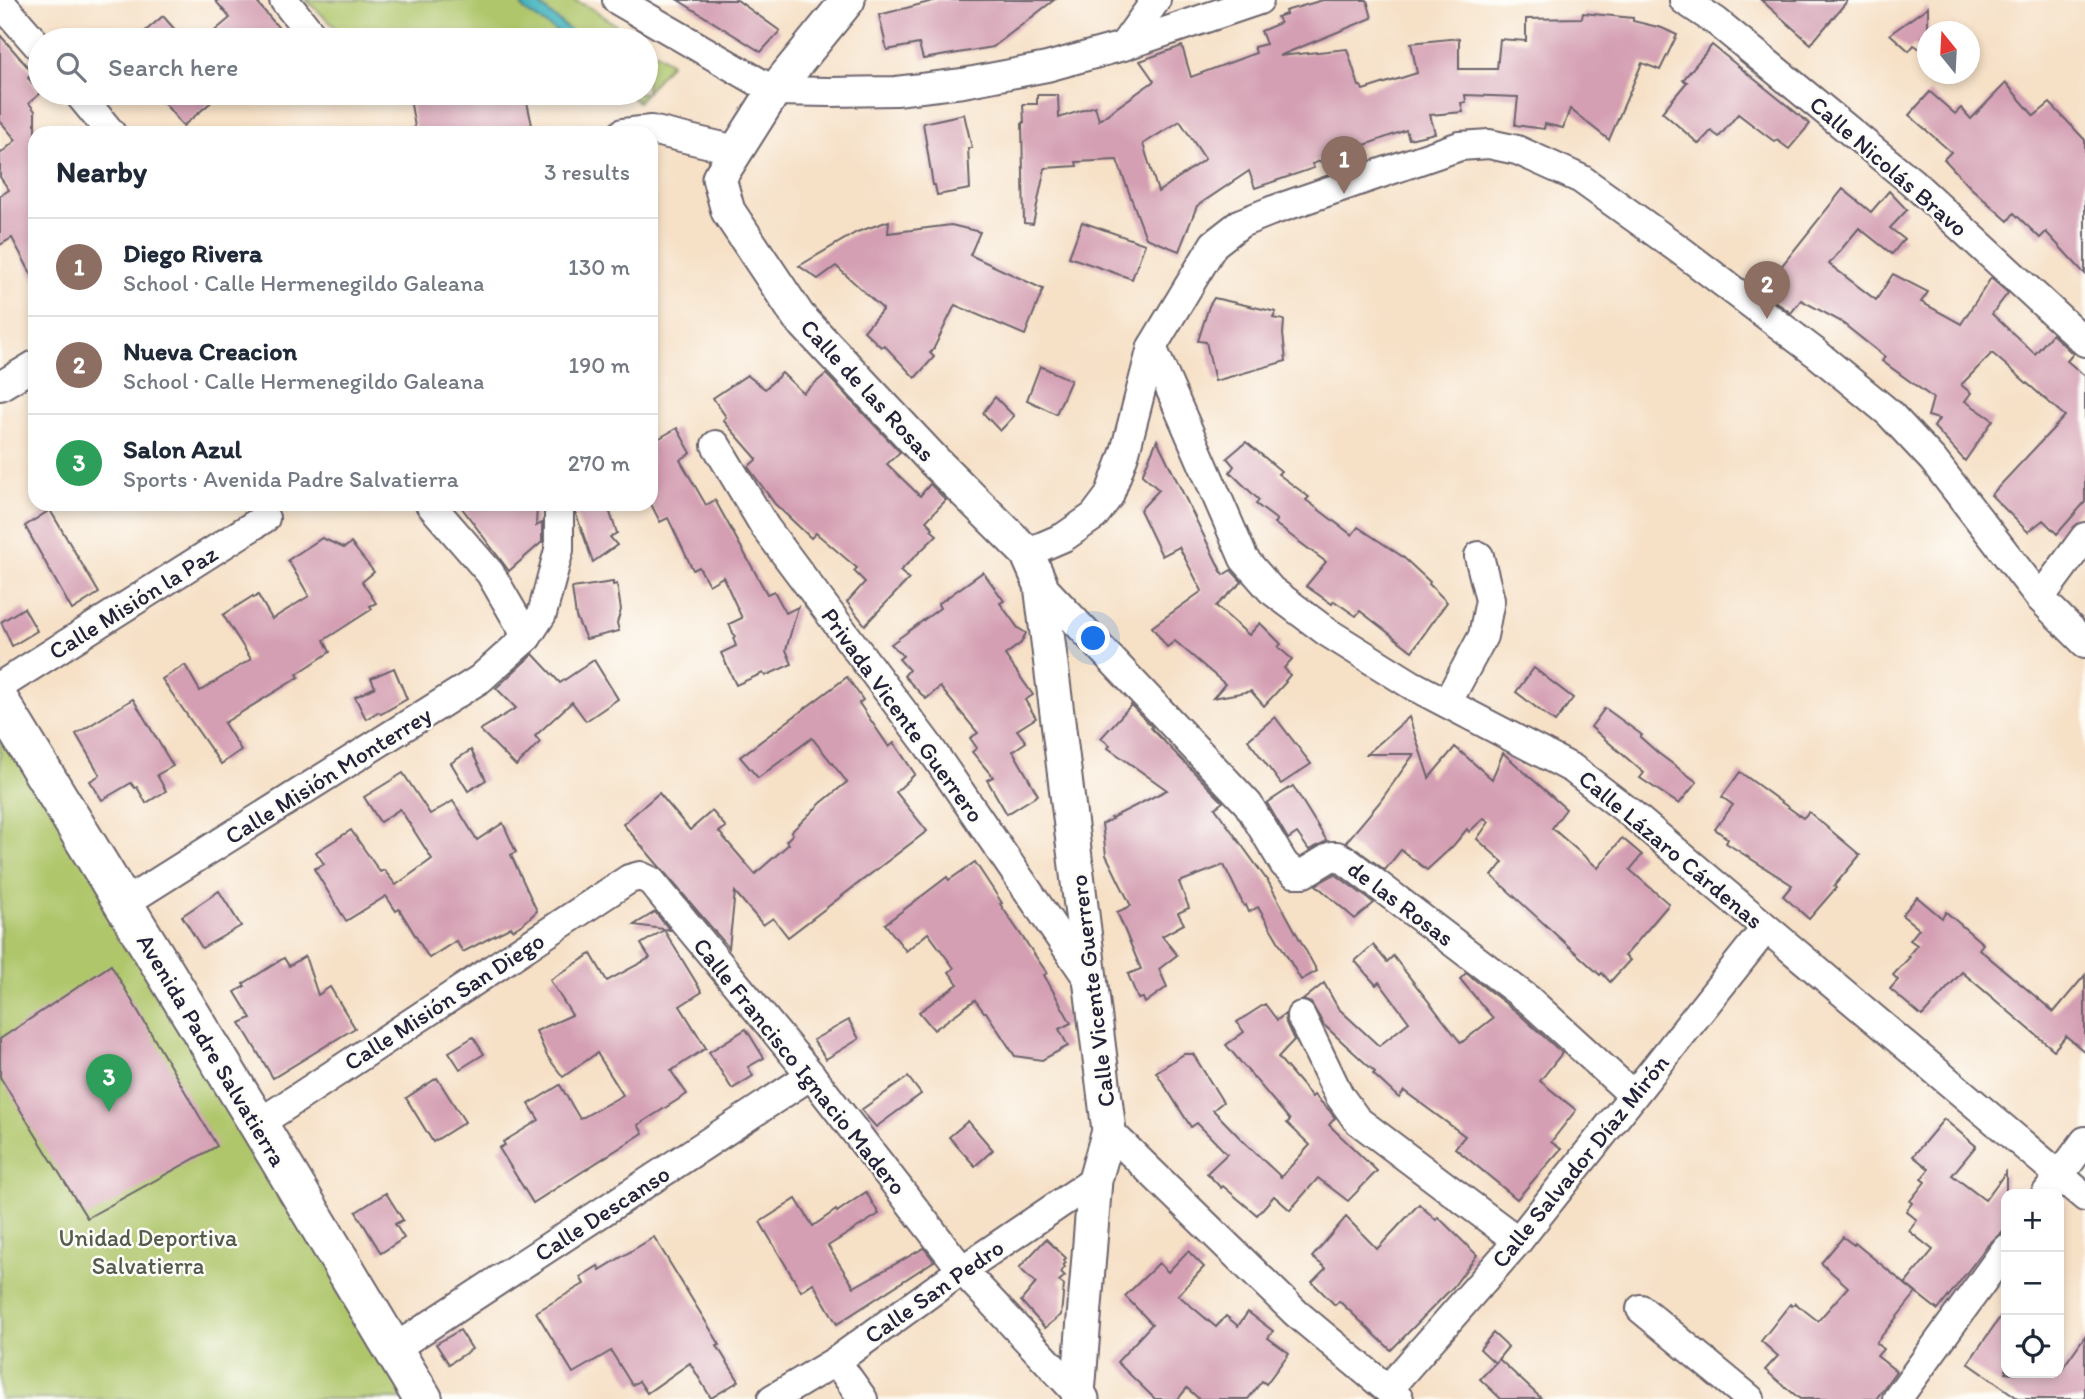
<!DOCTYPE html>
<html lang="en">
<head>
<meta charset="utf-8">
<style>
  :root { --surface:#fff; --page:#f2f2f3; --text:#1f2937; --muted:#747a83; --line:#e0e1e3; --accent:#2563eb }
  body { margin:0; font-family:Itim,sans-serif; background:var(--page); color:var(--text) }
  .controls { position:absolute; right:21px; bottom:21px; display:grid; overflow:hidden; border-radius:14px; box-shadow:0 4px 10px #0003 }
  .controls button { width:63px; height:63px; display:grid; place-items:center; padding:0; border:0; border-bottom:2px solid var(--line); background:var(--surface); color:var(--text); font:35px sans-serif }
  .compass { position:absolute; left:1917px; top:21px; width:63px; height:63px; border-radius:50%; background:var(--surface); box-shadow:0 4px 10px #0003; rotate:342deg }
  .you { position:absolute; left:1094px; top:639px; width:24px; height:24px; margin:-18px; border:5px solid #fff; border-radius:50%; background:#1a73e8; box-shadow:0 0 0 10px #1a73e833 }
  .badge { display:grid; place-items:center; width:46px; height:46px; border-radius:50%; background:var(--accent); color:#fff; font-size:23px; font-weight:700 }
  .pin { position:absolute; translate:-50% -58px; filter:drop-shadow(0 2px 4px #0008) }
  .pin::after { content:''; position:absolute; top:37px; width:24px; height:21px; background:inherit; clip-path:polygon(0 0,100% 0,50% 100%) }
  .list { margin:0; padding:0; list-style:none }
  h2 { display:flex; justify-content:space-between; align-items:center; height:91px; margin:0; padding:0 28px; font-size:30px }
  h2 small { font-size:23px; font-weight:400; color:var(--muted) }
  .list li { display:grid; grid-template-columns:46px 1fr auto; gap:21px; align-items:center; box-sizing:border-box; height:98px; padding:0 28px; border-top:2px solid var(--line) }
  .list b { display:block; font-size:26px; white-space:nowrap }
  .list p { margin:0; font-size:23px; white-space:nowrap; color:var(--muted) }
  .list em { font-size:23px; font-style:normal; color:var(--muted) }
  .icon { flex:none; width:38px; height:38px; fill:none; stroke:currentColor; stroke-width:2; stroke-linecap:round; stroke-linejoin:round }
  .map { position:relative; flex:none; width:2085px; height:1399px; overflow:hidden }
  .search { position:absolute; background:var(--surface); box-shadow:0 4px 10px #0003; left:28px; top:28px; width:630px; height:77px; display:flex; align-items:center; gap:18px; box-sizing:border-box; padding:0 24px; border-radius:38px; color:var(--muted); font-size:26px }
  .panel { position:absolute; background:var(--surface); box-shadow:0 4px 10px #0003; left:28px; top:126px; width:630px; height:385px; border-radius:21px }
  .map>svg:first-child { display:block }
  .green { fill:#afc66b; stroke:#687453; stroke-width:2 }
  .water { fill:#45b4be; stroke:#346b7c; stroke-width:2 }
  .building { fill:#d49fb2; fill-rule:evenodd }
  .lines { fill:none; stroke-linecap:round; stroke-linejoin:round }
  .minor-casing { stroke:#6c646c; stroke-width:32 }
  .tertiary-casing { stroke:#6c646c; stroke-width:37 }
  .secondary-casing { stroke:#6c646c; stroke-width:42 }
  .minor { stroke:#fff; stroke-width:28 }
  .tertiary { stroke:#fff; stroke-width:33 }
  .secondary { stroke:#fff; stroke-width:38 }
  .labels { text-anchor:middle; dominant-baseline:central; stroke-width:5; stroke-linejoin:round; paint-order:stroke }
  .street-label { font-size:24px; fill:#22223b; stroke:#fdfcf7 }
  .park-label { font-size:24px; fill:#535b4c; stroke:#fdfcf7 }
</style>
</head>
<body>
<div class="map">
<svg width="2085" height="1399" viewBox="0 0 2085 1399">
  <rect width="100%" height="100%" fill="#fdfcf7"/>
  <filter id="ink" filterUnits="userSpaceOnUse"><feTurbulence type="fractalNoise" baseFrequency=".0143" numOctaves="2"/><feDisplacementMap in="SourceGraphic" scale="14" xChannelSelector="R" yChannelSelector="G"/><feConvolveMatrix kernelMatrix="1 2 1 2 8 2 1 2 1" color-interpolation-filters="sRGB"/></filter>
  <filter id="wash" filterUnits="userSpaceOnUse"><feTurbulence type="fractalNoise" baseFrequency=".00686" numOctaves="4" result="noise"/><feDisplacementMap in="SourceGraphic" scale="28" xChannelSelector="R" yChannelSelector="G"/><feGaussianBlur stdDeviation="1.57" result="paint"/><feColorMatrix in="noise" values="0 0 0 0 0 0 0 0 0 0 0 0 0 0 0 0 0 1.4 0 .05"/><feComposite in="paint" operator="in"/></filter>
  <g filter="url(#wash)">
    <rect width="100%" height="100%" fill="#f6e0c6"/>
    <g class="green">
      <path d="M306,0H573L591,8L638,40H349Z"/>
      <path d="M646,46L671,63L638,102L626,93H646Z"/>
      <path d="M0,716L411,1399H0Z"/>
    </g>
    <path class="water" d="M519,0H534L581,40H569L524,10Z"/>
    <g id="blocks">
      <g class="building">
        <path d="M215,0H255L289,40H204L230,18Z"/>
        <path d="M678,0H737L780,31L761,52Z"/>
        <path d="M937,0H1054L993,47L923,59L919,44L887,50L879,15Z"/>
        <path d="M1323,0H1367L1372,18L1279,56L1347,49L1359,86H1361L1363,90L1417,73L1411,43L1459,38V69H1497L1500,39L1526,41V19L1582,18L1583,13L1633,18V21L1662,28L1677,35L1660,70L1642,63L1609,140L1570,109L1563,128L1545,124L1544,129L1515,125L1518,97L1465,95L1466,102L1461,103L1463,112L1430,115L1435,133L1409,139L1406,130L1312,164L1314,168L1255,188L1249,171L1197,206L1179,251L1146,238L1117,160L1076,162L1077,166L1045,168L1033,224L1024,223L1022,124L1024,122L1023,104H1037V95H1058L1059,118L1095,106L1099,120L1154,81L1140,61L1182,46L1191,77L1256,53L1254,47L1266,44L1261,31L1280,23L1277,17L1286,14L1285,11ZM1180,121L1205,159L1158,192L1143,144Z"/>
        <path d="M1761,0H1848L1811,44Z"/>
        <path d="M1928,7V54L1914,45L1909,51L1890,34Z"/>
        <path d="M163,16L184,40H135Z"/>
        <path d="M0,35L33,73L28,78L41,93L29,103L35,111V281L12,238L0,245V196L9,190L0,177V154L16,140L0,121Z"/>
        <path d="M1712,45L1810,124L1789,149L1777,140L1775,142L1738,114L1719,137L1711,131L1699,144L1662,112L1687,82L1683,80Z"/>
        <path d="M2006,83L2034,116L2050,103L2085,140V274L2046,232L2040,238L2014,213L2008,221L1970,187L1944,159L1951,152L1909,115L1930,92L1955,114L1961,108L1971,119Z"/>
        <path d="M156,93H222L183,126Z"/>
        <path d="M409,93H472L474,104L525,93L532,125L495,133H416Z"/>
        <path d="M964,114L972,148H968L970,189L937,195L935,185H933L923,123Z"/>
        <path d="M1843,189L1871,212L1889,191L1907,210L1890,228L1904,239L1892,254L1859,228L1829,264L1876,300L1893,274L1928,292L1921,302L1961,324L1991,278L2008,293L1992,314L2035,354L2052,334L2073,354L2067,361L2085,376V502L2057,534L2043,520L2028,532L1991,495L2065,416L1992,353L1961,385L1971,393L1965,401L1993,420L1965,461L1934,427L1939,419L1928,416L1933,398L1882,361L1885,357L1840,321L1801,300L1791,313L1773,300L1783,287L1772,278Z"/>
        <path d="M889,221L888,233L951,225L980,232L970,255L1043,289L1025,335L955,305L933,350L930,353L934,357L915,378L884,345L881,347L864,331L883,309L836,266L818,279L799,266L857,232Z"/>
        <path d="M1082,222L1145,244L1132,279L1069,257Z"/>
        <path d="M1214,298L1276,312L1273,318L1284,320L1283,334L1286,361L1215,381L1206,342L1198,341L1209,306Z"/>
        <path d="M1040,366L1071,380L1056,414L1027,400Z"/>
        <path d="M782,373L803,393L826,374L900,452L887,464L920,496L930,484L946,500L926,521L933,528L931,530L937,535L900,571L909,579L865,625L847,602L865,582L854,571L857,568L816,533L811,538L775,504L748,467L757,459L723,420L726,417L713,398L747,375L765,389Z"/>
        <path d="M995,397L1014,416L1000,431L983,413Z"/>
        <path d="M677,428L691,453L680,460L706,505L715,500L767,594L774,591L786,613L798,607L786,650L792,664L765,676L763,673L736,685L721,653L736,646L733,638L735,637L729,624L742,618L723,577L709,585L699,567L693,570L668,518L660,522L651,504V443Z"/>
        <path d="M1157,440L1223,575L1231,570L1242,582L1216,606L1249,635L1260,623L1281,644L1278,647L1292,659L1284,668L1290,675L1285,681L1286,682L1264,706L1251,691L1213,698L1225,684L1175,641L1167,647L1152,627L1202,591L1179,547L1162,556L1140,510L1159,490L1142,475Z"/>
        <path d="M1246,442L1281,471L1278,474L1309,497L1306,500L1352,535L1358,527L1403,557L1430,582L1429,584L1447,602L1412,651L1360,611L1356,616L1334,601L1332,604L1306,586L1326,562L1274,523L1277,520L1256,504L1259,500L1230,472L1234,466L1227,458Z"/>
        <path d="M459,504H537L536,526L542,523V542L509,571Z"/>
        <path d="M584,504H607L617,533L610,537L617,545L593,562L576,514V510L583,507Z"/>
        <path d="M50,510L99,593L72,610L25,526Z"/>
        <path d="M322,538L344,548L351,543L374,572L362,582L376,603L370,606L372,609L324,640L330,652L297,674L299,677L224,723L241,750L221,764L162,679L185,665L200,691L251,659L223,615L253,596L254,598L258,595L272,619L309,596L288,560Z"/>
        <path d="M983,572L1004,601L1000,603L1018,628L1026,633L1021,643L1005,655L1033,695L1025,700L1036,718L1017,730L1026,742L1013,751L1038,795L1007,814L987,780L993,777L972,752L977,748L970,738L978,733L940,687L926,699L904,676L909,670L899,659L903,656L891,644L940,608L938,604Z"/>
        <path d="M613,582V585L617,584L621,610L617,623L619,631L586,639L576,617L572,588Z"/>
        <path d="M24,608L37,631L12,646L1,622Z"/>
        <path d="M533,654L560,683L594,660L618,699L586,721L572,702L535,736L540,742L516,766L480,730L516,708L496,688Z"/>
        <path d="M394,668L407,699L381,714L378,712L366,719L355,697L375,687L371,678Z"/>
        <path d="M1534,668L1573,698L1555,722L1516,692Z"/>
        <path d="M847,677L863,700L859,703L889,747L894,743L915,774L896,792L927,831L788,937L773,918L763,925L735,892L729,948L623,824L659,793L690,830L712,811L726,827L719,832L755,874L789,844L786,841L793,834L791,832L821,803L847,782L812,738L758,778L740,757Z"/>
        <path d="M133,699L173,766L157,775L166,791L146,803L137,787L135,788L131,783L102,800L90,781L100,775L76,734Z"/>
        <path d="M1131,705L1152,727L1151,728L1223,802L1215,808L1269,883L1317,971L1301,980L1258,907L1249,912L1246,905L1244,906L1224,865L1179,882L1189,908L1178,913L1184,924L1162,936L1177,955L1159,969L1167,987L1145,1003L1143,998L1138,999L1128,974L1141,969L1117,912L1131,906L1106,855L1102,824L1112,819L1111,818L1167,790L1108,748L1110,745L1101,738Z"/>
        <path d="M1605,708L1642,735L1640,737L1658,753L1697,782L1679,804L1640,778L1644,773L1591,727Z"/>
        <path d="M1275,717L1311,764L1281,784L1248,740Z"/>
        <path d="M1409,717L1429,778L1455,747L1492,779L1503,753L1566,809L1552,828L1598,868L1622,838L1642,855L1630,870L1669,904L1625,956L1630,960L1610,982L1602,973L1600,975L1492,876L1503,862L1477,839L1489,822L1484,818L1469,832L1467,829L1453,846L1427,870L1401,850L1385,870L1346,842L1379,803L1414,754H1367Z"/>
        <path d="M471,750L486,780L468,791L451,763Z"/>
        <path d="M1740,772L1803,818L1809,812L1860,855L1834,886L1836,888L1809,919L1783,896L1792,885L1726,843L1728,839L1715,829L1733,805L1722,797Z"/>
        <path d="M403,773L430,814L453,801L477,840L503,823L516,852L511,855L537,911L524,923L513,930L511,927L463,952L456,941L429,958L399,909L396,911L386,896L346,921L314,869L324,864L316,852L351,830L380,872L384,870L396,885L432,859L400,809L380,822L364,797Z"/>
        <path d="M1293,786L1327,841L1309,850L1297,833L1288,839L1267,803Z"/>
        <path d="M975,862L1002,903L1000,904L1047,973L1044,975L1071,1023L1059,1029L1068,1046L1042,1060L1015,1056L986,1012H984L975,1000L934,1030L919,1012L958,984L949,972L954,968L928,933L906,951L885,924L947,877L949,880Z"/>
        <path d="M1335,874L1374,903L1355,919L1316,885Z"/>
        <path d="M219,891L241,926L202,948L182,916Z"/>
        <path d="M1917,897L1942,918L1946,912L1983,944L1979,949L2054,1012L2085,975V1052L2066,1036L2054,1050L1962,972L1922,1016L1890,989L1898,980L1893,975L1910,957L1908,956L1917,945L1910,940L1919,929L1902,915Z"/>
        <path d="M655,912L670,930L634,925Z"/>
        <path d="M664,930L702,992L680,1006L706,1048L671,1071L687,1094L638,1125L643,1133L533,1203L499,1148L505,1145L503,1142L539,1120L529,1104L560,1085L580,1119L623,1095L597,1053L563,1077L547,1056L536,1031L572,1015L550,980L591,954L607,981L650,958L641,944Z"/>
        <path d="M1373,945L1387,962L1393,956L1461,1043L1493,1018L1460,979L1466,973L1518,1013L1562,1053L1540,1081L1576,1110L1551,1142L1561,1149L1517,1199L1455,1148L1465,1136L1404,1091L1399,1098L1373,1074L1375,1072L1324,1025L1311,1003L1303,1000L1324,983L1338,1008L1379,1046L1409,1022L1379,982L1376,985L1355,961Z"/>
        <path d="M305,956L318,995L330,987L355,1028L273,1078L240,1023L251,1018L235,992L245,986L243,984L284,958L289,966Z"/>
        <path d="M111,965L217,1146L87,1218L0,1077V1039Z"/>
        <path d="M1265,1004L1277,1020L1285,1014L1286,1023L1294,1040L1278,1057L1312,1097L1314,1095L1329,1110L1335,1118L1329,1125L1377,1171L1348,1201L1318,1178L1290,1210L1274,1196L1257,1215L1223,1186L1221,1188L1207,1173L1227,1154L1197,1123L1191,1127L1156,1072L1184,1054H1193L1223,1102L1213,1110L1242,1140L1281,1177L1310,1145L1287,1123L1290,1120L1226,1045L1244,1032L1237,1022Z"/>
        <path d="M849,1020L859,1039L826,1059L813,1040Z"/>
        <path d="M746,1029L764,1058L748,1067L753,1076L732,1089L709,1052Z"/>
        <path d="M473,1037L484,1054L460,1069L449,1052Z"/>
        <path d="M908,1077L921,1094L876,1127L861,1110Z"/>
        <path d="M437,1078L465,1122L433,1142L406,1098Z"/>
        <path d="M1944,1119L1976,1146L1952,1175L1985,1200L2006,1172V1226L2001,1233L1988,1245L1938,1310L1905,1284L1933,1250L1909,1231L1917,1220L1906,1211L1912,1203L1910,1201L1925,1182L1921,1179L1929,1169L1913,1156Z"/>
        <path d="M968,1121L993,1150L975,1166L949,1137Z"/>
        <path d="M866,1192L879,1214L828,1246L854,1287L924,1248L934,1261L837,1324L813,1283L801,1291L760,1222L796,1199L813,1226L836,1210L837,1212Z"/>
        <path d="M386,1193L403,1220L395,1224L404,1238L381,1253L356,1212Z"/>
        <path d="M1419,1204L1436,1220L1438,1217L1477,1255L1453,1287L1391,1350L1339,1301L1335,1305L1312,1282L1326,1268L1312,1257L1346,1217L1377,1249Z"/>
        <path d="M654,1237L720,1345L717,1346L739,1381L711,1398L690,1363L647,1393L639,1381L632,1385L611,1351L573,1373L536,1312L584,1284L580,1277L598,1266L600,1270Z"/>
        <path d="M1843,1237L1854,1245L1855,1243L1916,1293L1876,1343L1883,1349L1877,1356L1896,1371L1876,1399H1800L1765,1370L1778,1356L1761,1341L1790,1304L1792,1306L1795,1303L1818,1321L1848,1287L1821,1263Z"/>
        <path d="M1046,1239L1066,1258L1064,1260L1066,1263L1063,1265L1065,1267L1061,1272L1065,1276L1059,1281L1064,1285L1061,1315L1045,1328L1021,1301L1036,1283L1019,1268Z"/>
        <path d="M1188,1251L1204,1267L1178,1295L1216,1327L1226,1316L1238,1326L1248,1312L1273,1331L1268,1338L1289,1353L1266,1384L1262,1381L1248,1399H1199L1187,1388L1178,1399H1155L1117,1362L1152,1324L1125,1296L1159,1263L1168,1272Z"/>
        <path d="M2006,1309V1373H2059L2085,1336V1399H2019L1968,1363Z"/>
        <path d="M460,1330L472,1349L449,1364L436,1344Z"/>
        <path d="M1493,1333L1508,1347L1495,1363L1480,1349Z"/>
        <path d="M1499,1359L1542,1399H1501L1480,1379Z"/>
      </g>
    </g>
  </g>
  <g filter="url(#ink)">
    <use href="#blocks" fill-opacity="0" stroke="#6c646c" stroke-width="2"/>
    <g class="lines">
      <g class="minor-casing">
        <g id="minor">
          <path d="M284,0L316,40"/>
          <path d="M617,0L774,91L828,92L896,91L963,83L1047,67L1123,46L1259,0"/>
          <path d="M1684,0L1717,22L1912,182L2085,342"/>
          <path d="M0,2L40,48"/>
          <path d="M1123,46L1156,0"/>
          <path d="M78,93L111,133"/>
          <path d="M623,133L651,130L736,150"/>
          <path d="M1152,347L1244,559L1271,590L1327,632L1412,685L1573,769L1628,811L2085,1197"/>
          <path d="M0,386L35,365"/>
          <path d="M716,445L765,527L928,745L1091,983"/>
          <path d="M430,504L490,573L527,637"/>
          <path d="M1027,553L1064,537L1094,516L1109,496L1125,452L1152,347L1214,244L1241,223L1271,211L1460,146L1489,144L1517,150L1581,179L1680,250L1816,353L1889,413L1933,460L2040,598L2085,643"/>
          <path d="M1041,585L1248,804L1284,864L1294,873H1304L1332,856H1337L1345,860L1529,1000L1633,1095"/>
          <path d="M2040,598L2085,537"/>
          <path d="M0,686L265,518"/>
          <path d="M1447,703L1483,636L1490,600L1479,556"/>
          <path d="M123,904L480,679L527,637L542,614L559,550V504"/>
          <path d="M1301,1016L1339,1095L1357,1120L1518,1241"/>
          <path d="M258,1124L629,879L640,876L651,881L811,1075L962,1270L1078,1394"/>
          <path d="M1109,1131L1296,1313L1399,1399"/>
          <path d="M2046,1194L2085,1141"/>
          <path d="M1641,1309L1750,1399"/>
          <path d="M392,1350L811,1075"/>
          <path d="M836,1361L863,1399"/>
          <path d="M1388,1389L1518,1241L1766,928"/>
          <path d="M772,1399L836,1361L962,1270L1095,1180"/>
          <path d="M1897,1399L2006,1249"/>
        </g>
      </g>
      <g class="tertiary-casing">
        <path id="tertiary" d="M848,0L774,91L719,178L728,211L798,316L935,462L1027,553L1041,585L1109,1131L1095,1180L1078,1394L1082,1399"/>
      </g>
      <g class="secondary-casing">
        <path id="secondary" d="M0,702L258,1124L423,1399"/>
      </g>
      <use href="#minor" class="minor"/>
      <use href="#tertiary" class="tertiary"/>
      <use href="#secondary" class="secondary"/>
    </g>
  </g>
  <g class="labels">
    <g class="street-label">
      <text transform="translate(1889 166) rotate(41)">Calle Nicolás Bravo</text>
      <text transform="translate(868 390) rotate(47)">Calle de las Rosas</text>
      <text transform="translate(133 602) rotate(-32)">Calle Misión la Paz</text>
      <text transform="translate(903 715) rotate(54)">Privada Vicente Guerrero</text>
      <text transform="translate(328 775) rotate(-32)">Calle Misión Monterrey</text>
      <text transform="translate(1671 849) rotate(40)">Calle Lázaro Cárdenas</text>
      <text transform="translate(1401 903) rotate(37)">de las Rosas</text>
      <text transform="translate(1092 991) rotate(-97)">Calle Vicente Guerrero</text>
      <text transform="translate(444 1001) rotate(-33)">Calle Misión San Diego</text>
      <text transform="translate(212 1050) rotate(59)">Avenida Padre Salvatierra</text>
      <text transform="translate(800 1066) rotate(51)">Calle Francisco Ignacio Madero</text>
      <text transform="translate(1580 1161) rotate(-51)">Calle Salvador Díaz Mirón</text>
      <text transform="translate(602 1213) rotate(-33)">Calle Descanso</text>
      <text transform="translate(934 1291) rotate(-35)">Calle San Pedro</text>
    </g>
    <g class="park-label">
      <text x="148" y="1237">Unidad Deportiva<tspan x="148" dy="28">Salvatierra</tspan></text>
    </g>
  </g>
</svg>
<div class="controls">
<button>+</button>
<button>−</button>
<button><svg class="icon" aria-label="locate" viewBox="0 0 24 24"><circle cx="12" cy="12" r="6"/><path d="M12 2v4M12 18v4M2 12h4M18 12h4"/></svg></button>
</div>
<svg class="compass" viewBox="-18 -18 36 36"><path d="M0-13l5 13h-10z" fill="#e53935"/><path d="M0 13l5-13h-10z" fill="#747a83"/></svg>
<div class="you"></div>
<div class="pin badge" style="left:1344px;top:194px;background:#8d6e63">1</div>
<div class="pin badge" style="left:1767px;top:319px;background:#8d6e63">2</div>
<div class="pin badge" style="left:109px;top:1112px;background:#2e9e5b">3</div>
<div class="search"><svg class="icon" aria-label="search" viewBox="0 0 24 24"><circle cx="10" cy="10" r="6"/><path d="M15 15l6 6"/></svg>Search here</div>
<section class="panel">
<h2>Nearby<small>3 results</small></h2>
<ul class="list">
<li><span class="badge" style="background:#8d6e63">1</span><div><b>Diego Rivera</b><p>School · Calle Hermenegildo Galeana</p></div><em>130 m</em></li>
<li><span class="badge" style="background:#8d6e63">2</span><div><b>Nueva Creacion</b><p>School · Calle Hermenegildo Galeana</p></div><em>190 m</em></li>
<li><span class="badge" style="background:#2e9e5b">3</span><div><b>Salon Azul</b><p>Sports · Avenida Padre Salvatierra</p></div><em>270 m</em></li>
</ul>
</section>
</div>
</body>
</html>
